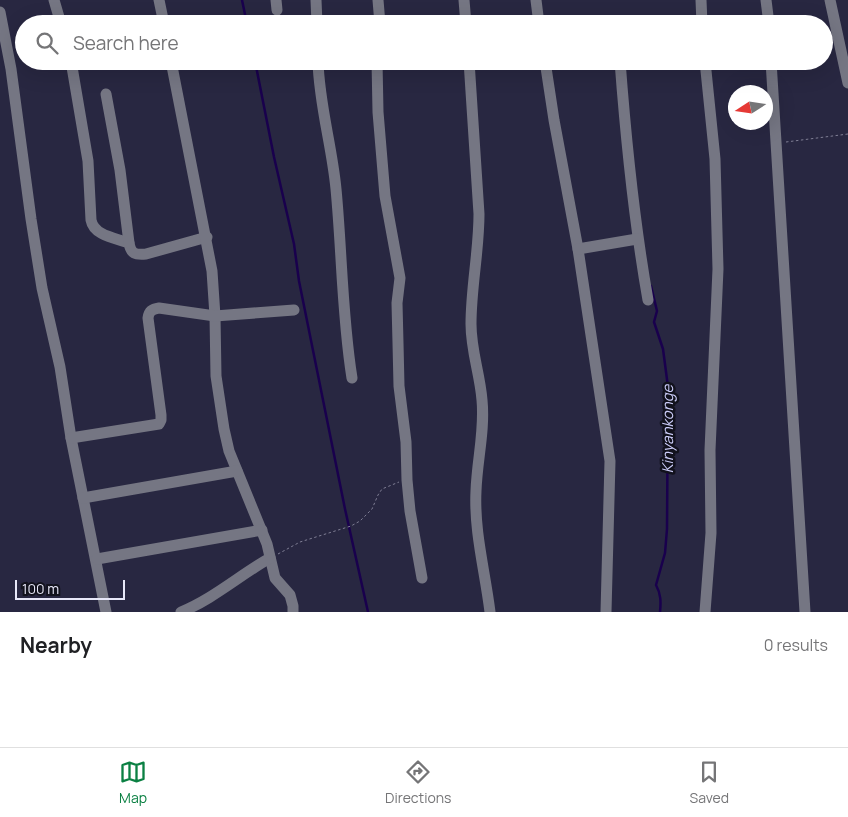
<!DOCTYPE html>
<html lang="en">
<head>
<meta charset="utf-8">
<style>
  :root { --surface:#fff; --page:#f2f2f2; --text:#202124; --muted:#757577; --line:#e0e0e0; --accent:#0b8043 }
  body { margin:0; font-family:Manrope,sans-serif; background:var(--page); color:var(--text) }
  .compass { position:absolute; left:728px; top:85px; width:45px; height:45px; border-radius:50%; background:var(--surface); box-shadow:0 5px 20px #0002; rotate:258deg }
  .scale { position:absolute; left:15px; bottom:12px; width:110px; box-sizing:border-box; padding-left:5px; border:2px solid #e7e7f8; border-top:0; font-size:14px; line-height:18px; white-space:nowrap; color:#e7e7f8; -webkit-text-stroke:4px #12121d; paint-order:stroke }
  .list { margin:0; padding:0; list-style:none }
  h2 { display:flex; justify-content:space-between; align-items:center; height:65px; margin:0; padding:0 20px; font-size:21px }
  h2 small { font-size:16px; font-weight:400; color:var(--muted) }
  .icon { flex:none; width:28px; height:28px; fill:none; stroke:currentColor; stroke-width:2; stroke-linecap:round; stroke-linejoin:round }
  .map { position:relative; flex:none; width:848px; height:612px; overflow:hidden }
  .search { position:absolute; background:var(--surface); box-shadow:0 5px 20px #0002; left:15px; right:15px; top:15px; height:55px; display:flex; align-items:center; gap:12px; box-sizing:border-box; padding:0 18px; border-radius:28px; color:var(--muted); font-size:19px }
  .sheet { height:135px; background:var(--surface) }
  nav { display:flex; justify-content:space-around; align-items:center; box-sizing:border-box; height:70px; border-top:1px solid var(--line); background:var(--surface); font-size:14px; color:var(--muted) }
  nav a { display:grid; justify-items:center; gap:2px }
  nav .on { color:var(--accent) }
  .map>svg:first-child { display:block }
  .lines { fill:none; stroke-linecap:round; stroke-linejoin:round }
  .stream { stroke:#19004d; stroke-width:2.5 }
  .path { stroke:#7f7e94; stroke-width:1; stroke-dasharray:2.5 2.5; stroke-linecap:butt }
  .minor { stroke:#757683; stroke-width:11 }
  .labels { text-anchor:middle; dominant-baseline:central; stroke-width:5; stroke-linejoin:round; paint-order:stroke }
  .water-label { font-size:15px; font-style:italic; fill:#cccdf9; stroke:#12121d }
</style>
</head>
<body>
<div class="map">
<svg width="848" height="612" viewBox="0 0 848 612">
  <rect width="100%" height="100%" fill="#282741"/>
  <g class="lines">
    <g class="stream">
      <path d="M242,0L247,24"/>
      <path d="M255,61L274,157L294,244L299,281L345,509L368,612"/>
      <path d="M651,286L657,311L654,322L663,349L668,387L667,529L665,553L656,585C661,594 661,602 660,612"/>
    </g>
    <g class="path">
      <path d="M786,142L848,134"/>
      <path d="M278,554L300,542L351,526L360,521L372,509L378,495L382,489L399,482"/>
    </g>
    <g class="minor">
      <path d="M54,0L61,24"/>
      <path d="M159,0L164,24"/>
      <path d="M276,0L277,10"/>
      <path d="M316,0L317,24"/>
      <path d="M378,0L380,24"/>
      <path d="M464,0L466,24"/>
      <path d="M536,0L539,24"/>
      <path d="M701,0L702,24"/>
      <path d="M766,0L769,24"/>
      <path d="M830,0L848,83"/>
      <path d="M0,12L11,69L31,219L42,288L60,367L71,438L106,612"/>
      <path d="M71,61L88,161L91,220C94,236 116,238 129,243C131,254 135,255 146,254L207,237"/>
      <path d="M171,61L212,271L215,316L216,376L224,429L229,451L267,544L275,578L290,595L293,606V612"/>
      <path d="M318,61C319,104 332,146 336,189C342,252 342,316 352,378"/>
      <path d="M377,61L378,112L385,196L400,278L397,303L398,343L399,386L406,442L407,480L410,511L422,578"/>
      <path d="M469,61L479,214C479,251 471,287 471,324C471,351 480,374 482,400C485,431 477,460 476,491C474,532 485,571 490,612"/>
      <path d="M545,61L554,120L578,249L610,461L606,612"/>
      <path d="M620,61C626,141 634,221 648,300"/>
      <path d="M705,61L715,159L718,269L710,450L711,533L705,612"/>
      <path d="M771,61L805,612"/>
      <path d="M106,94L120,170L129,243"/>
      <path d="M578,249L637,239"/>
      <path d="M71,438L159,424L161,420V415L148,318C149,311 152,309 159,308L215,316L294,310"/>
      <path d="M83,498L237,471"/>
      <path d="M97,559L262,530"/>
      <path d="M181,612C213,599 240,575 270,558"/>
    </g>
  </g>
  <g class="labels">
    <g class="water-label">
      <text transform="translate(667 429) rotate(-90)">Kinyankonge</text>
    </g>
  </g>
</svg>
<svg class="compass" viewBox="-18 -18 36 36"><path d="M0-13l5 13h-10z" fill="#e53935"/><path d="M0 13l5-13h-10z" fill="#757577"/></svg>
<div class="scale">100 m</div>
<div class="search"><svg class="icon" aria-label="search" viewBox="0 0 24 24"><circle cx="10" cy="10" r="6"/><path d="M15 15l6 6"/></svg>Search here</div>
</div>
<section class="sheet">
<h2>Nearby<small>0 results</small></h2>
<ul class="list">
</ul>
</section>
<nav>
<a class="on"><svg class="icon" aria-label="map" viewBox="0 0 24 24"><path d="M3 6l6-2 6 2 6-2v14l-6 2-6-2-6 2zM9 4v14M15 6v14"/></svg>Map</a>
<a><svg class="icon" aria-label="directions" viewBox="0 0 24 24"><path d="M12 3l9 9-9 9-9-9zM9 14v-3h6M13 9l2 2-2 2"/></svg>Directions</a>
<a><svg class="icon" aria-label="saved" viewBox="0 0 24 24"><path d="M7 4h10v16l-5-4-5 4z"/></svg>Saved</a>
</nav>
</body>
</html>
